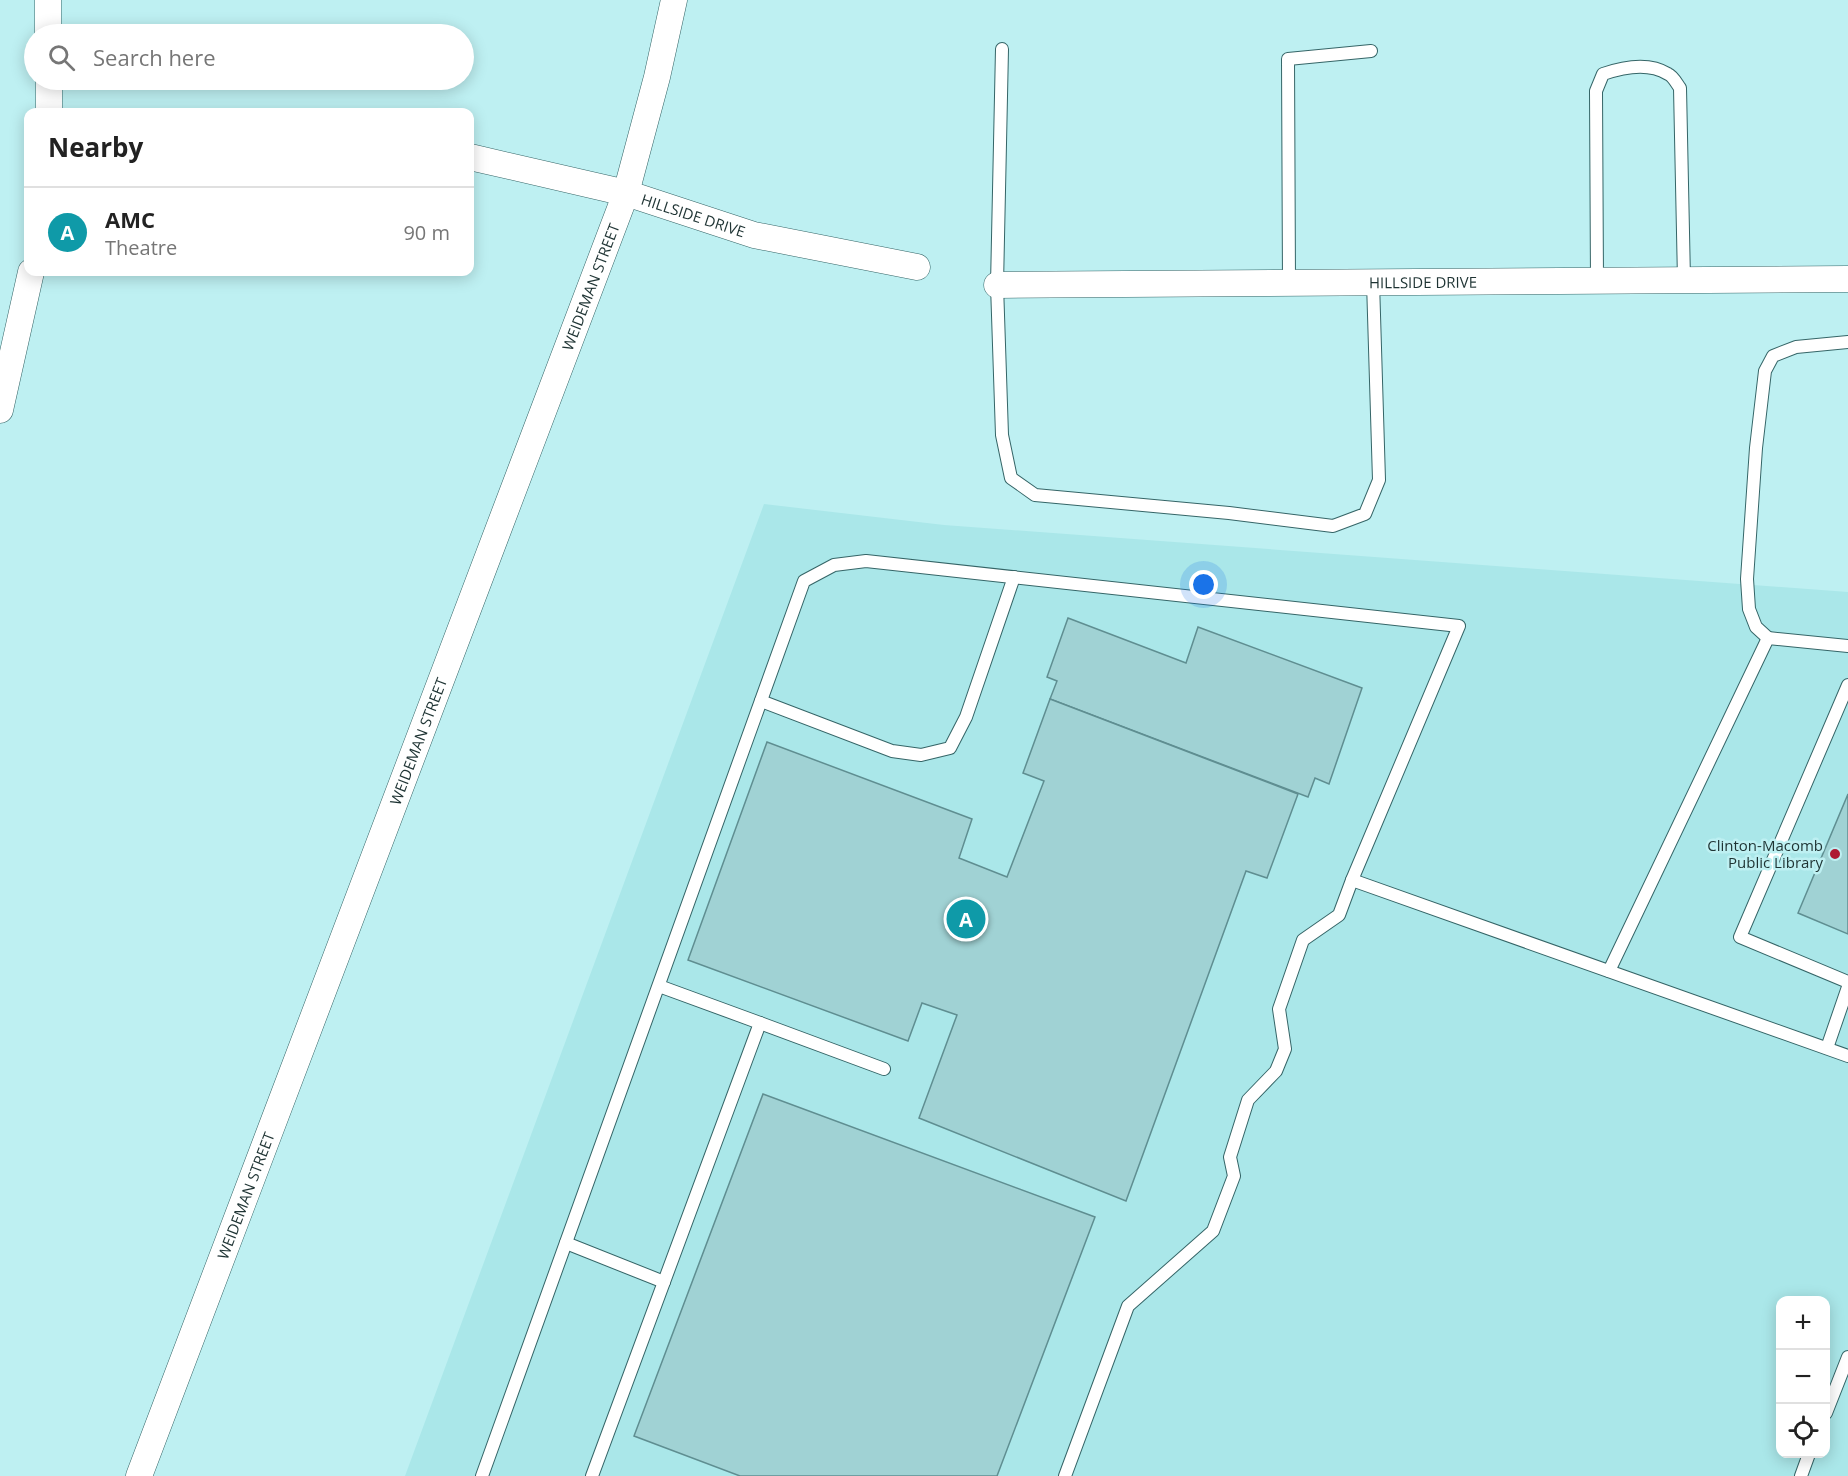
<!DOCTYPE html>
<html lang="en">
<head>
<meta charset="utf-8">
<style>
  :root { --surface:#fff; --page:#f6f6f6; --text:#222; --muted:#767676; --line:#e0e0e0; --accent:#ae1a33 }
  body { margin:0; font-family:"Open Sans",sans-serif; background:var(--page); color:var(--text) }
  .controls { position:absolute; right:18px; bottom:18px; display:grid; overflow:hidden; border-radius:12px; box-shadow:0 3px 15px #0003 }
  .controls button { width:54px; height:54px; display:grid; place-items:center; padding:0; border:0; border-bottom:2px solid var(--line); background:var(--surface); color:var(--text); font:30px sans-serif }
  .you { position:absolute; left:1204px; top:585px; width:21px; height:21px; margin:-15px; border:4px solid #fff; border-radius:50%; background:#1a73e8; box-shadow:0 0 0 9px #1a73e833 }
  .badge { display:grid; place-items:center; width:39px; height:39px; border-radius:50%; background:var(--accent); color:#fff; font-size:20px; font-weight:700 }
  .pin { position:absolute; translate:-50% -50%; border:3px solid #fff; box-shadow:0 2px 6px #0006 }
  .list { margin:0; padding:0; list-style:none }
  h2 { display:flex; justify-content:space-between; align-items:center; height:78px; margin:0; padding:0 24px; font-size:26px }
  h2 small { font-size:20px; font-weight:400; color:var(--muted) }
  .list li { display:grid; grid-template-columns:39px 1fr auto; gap:18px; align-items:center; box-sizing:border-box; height:90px; padding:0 24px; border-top:2px solid var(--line) }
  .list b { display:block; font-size:22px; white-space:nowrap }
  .list p { margin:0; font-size:20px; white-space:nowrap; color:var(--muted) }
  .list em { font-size:20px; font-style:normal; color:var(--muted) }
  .icon { flex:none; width:33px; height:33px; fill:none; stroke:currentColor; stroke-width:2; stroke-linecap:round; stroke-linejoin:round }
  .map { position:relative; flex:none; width:1848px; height:1476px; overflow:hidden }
  .search { position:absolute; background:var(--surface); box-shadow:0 3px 15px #0003; left:24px; top:24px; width:450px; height:66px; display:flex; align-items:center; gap:15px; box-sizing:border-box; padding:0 21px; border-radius:33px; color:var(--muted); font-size:22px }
  .panel { position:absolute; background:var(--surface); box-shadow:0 3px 15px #0003; left:24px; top:108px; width:450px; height:168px; border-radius:12px }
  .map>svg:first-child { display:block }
  .built { fill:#aae7e9; fill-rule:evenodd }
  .building { fill:#a0d2d4; stroke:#5f8e91; stroke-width:1.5 }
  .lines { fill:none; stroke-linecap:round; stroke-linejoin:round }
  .service-casing { stroke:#356567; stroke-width:14 }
  .minor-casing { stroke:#356567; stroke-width:27 }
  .service { stroke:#fff; stroke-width:12 }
  .minor { stroke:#fff; stroke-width:26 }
  .poi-dot { fill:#ae1a33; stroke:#bef0f2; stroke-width:2 }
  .labels { text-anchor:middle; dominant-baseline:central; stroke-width:5; stroke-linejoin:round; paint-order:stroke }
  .street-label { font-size:15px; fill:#1e3333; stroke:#bef0f2 }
  .poi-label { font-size:15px; fill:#1e3333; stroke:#bef0f2; text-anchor:end }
</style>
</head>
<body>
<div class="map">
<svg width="1848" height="1476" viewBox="0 0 1848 1476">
  <rect width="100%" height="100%" fill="#bef0f2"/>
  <path class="built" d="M764,504L944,525L1848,592V1476H405ZM1780,1300H1826V1454H1780Z"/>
  <g class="building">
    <path d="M1068,618L1186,663L1198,627L1362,688L1329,784L1315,778L1308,797L1050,699L1057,681L1047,677Z"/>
    <path d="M1050,699L1298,794L1267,878L1246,871L1126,1201L919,1118L957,1015L922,1003L908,1041L688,960L767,742L972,819L959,858L1007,877L1044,781L1023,773Z"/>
    <path d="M1848,794V934L1798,913Z"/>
    <path d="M763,1094L1095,1217L997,1476H740L634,1436Z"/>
  </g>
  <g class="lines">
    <g class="service-casing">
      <g id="service">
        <path d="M1002,49L997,285L1002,435L1011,478L1035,495L1229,513L1333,526L1365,514L1379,480L1373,282"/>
        <path d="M1597,281L1596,91L1603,74C1623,67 1649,62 1668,74C1673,76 1677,84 1680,88L1684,280"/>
        <path d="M1289,283L1288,59L1371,51"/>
        <path d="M1768,638L1756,627L1749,609L1747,579L1756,448L1765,371L1773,356L1796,347L1848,342"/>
        <path d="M1848,685L1740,937L1848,982"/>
        <path d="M761,701L892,751L921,755L950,748L966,717L1014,577"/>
        <path d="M1609,971L1768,638L1848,646"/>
        <path d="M760,1023L884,1069"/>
        <path d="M1827,1048L1848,987"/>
        <path d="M566,1243L664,1282"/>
        <path d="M1826,1413L1848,1357"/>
        <path d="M482,1476L804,581L834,565L866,561L1459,626L1352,880L1848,1056"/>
        <path d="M592,1476L760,1023L659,986"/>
        <path d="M1065,1476L1128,1306L1213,1231L1234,1176L1230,1157L1248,1100L1276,1071L1285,1049L1279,1009L1303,940L1339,915L1352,880"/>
        <path d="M1801,1476L1809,1454"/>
      </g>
    </g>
    <g class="minor-casing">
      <g id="minor">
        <path d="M48,0V34"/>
        <path d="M49,80V112"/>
        <path id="s1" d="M470,157L626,193L754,235L917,267"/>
        <path id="s2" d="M997,285L1848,279"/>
        <path d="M0,410L31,272"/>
        <path id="s3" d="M139,1476L626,193L657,77L674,0"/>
      </g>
    </g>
    <use href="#service" class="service"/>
    <use href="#minor" class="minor"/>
  </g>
  <circle class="poi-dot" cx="1835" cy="854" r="6"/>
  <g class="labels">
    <g class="street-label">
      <text stroke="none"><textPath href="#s1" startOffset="231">HILLSIDE DRIVE</textPath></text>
      <text stroke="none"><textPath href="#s2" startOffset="426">HILLSIDE DRIVE</textPath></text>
      <text stroke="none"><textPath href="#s3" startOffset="1272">WEIDEMAN STREET</textPath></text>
      <text stroke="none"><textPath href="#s3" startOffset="786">WEIDEMAN STREET</textPath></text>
      <text stroke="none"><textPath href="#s3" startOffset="300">WEIDEMAN STREET</textPath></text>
    </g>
    <g class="poi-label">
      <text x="1823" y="845">Clinton-Macomb<tspan x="1823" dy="17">Public Library</tspan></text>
    </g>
  </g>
</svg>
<div class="controls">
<button>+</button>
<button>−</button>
<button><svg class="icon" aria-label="locate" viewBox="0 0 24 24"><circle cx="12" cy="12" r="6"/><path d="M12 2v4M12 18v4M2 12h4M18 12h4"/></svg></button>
</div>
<div class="you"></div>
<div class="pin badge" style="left:966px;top:919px;background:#0f9aa8">A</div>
<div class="search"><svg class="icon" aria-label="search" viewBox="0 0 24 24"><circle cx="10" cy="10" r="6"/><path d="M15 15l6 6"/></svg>Search here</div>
<section class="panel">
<h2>Nearby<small></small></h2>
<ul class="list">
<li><span class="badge" style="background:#0f9aa8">A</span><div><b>AMC</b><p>Theatre</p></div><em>90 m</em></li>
</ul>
</section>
</div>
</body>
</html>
